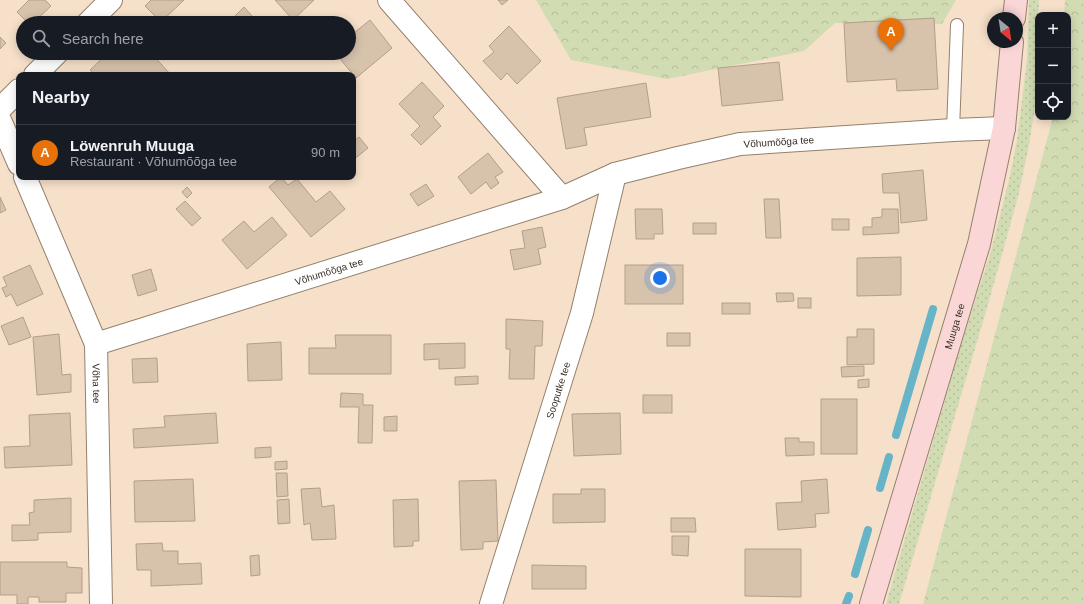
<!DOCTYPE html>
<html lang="en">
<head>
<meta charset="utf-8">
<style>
  :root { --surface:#171b24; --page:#242831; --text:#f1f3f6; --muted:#9ea1a6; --line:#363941; --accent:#db2777 }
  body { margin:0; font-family:Arial,sans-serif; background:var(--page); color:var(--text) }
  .controls { position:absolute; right:12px; top:12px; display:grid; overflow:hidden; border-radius:8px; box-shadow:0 2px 10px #0003 }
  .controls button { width:36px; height:36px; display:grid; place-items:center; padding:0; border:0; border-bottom:1px solid var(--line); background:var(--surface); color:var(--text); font:20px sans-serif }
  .compass { position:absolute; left:987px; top:12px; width:36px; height:36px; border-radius:50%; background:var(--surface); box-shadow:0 2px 10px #0003; rotate:150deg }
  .you { position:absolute; left:660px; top:278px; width:14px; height:14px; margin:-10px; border:3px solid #fff; border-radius:50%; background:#1a73e8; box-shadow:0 0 0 6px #1a73e833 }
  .badge { display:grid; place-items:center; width:26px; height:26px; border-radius:50%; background:var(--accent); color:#fff; font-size:13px; font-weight:700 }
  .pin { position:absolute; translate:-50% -33px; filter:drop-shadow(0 1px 2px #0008) }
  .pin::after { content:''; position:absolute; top:21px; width:14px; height:12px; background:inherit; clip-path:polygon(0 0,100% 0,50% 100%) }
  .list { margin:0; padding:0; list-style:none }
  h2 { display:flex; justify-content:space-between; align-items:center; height:52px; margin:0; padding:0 16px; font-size:17px }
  h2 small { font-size:13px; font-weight:400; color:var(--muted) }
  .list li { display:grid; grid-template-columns:26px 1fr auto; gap:12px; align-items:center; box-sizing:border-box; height:56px; padding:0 16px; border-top:1px solid var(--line) }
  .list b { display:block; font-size:15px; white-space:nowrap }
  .list p { margin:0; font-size:13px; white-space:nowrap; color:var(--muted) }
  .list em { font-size:13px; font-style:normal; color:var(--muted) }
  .icon { flex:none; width:22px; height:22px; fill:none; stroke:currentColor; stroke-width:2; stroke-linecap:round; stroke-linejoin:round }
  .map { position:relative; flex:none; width:1083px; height:604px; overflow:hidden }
  .search { position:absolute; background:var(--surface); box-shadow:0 2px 10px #0003; left:16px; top:16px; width:340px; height:44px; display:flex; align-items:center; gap:10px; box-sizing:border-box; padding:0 14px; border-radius:22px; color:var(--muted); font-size:15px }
  .panel { position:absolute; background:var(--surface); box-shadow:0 2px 10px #0003; left:16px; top:72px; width:340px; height:108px; border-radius:8px }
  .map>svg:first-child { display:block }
  .grass { fill:url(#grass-dots) }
  .forest { fill:url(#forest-crowns) }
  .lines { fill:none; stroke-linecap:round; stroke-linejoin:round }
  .stream { stroke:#67b4c8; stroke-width:8 }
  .building { fill:#d7c2ac; stroke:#b39f89 }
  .lane-casing { stroke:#94816c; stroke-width:14 }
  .street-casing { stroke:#94816c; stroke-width:24 }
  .secondary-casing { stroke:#94816c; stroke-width:24 }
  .lane { stroke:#fff; stroke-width:12 }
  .street { stroke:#fff; stroke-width:22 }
  .secondary { stroke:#fad6d7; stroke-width:22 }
  .labels { text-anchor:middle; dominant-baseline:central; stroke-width:3; stroke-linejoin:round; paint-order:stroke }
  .street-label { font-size:10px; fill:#372e26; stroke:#fcefe1 }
</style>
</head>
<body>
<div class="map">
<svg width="1083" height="604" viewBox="0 0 1083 604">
  <defs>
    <pattern id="grass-dots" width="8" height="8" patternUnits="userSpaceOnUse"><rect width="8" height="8" fill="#d2dcb3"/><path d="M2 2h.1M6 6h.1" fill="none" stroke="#b5bd9a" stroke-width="1.8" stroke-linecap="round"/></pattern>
    <pattern id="forest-crowns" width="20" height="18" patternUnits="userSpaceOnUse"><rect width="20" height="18" fill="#d2dcb3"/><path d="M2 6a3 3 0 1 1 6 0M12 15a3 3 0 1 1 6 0" fill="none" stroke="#b5bd9a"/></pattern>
  </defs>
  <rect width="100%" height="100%" fill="#f6e0c9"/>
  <path class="grass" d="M1029,0H1039L1036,101L1029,145L1018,197L987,308L899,604H886L962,341L990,255L1010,176L1017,140L1027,60Z"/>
  <g class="forest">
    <path d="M536,0H956L942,24L835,23L804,51L667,79L571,60Z"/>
    <path d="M1065,0H1083V604H923L1053,117H1068V15H1064Z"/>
  </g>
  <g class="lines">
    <g class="stream">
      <path d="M896,435L933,309"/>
      <path d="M880,488L889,457"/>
      <path d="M855,574L868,530"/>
      <path d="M846,604L849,596"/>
    </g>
  </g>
  <g class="building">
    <path d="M29,0H45L51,6L33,23H28L17,12Z"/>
    <path d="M151,0H184L161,22L145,6Z"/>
    <path d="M275,0H314L293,20Z"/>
    <path d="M498,0H508L502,5Z"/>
    <path d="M244,7L252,16L244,23H237L233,18Z"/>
    <path d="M934,18L938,89L897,91L896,79L847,82L844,23Z"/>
    <path d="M370,20L392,48L356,78L335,53H349V37Z"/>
    <path d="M509,26L541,61L517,84L507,73L501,80L483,61L494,52L489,46Z"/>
    <path d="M0,37L6,43L0,49Z"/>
    <path d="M108,53H151L171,75H95L90,70Z"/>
    <path d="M226,53H235L230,57Z"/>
    <path d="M779,62L783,100L722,106L718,68Z"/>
    <path d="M422,82L444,106L433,117L441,126L421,145L411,135L420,126L399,104Z"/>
    <path d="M646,83L651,117L584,128L587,145L566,149L557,98Z"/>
    <path d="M359,137L368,148L353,160V142Z"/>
    <path d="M488,153L503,172L495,177L499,183L491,189L486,182L471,194L458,177Z"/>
    <path d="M923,170L927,220L901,223L899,193H883L882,174Z"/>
    <path d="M281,177L288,185L297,179L316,202L330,191L345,209L311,237L269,187Z"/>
    <path d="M426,184L434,196L418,206L410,194Z"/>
    <path d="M187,187L192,193L187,198L182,192Z"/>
    <path d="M0,197L6,210L0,213Z"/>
    <path d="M764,199H779L781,238H766Z"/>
    <path d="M185,201L201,218L192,226L176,209Z"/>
    <path d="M635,209H662L663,234H654V239H636Z"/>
    <path d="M882,209H898L899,233L863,235V227H872V218L882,217Z"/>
    <path d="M272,217L287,235L247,269L222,240L244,221L254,232Z"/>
    <rect x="832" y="219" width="17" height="11"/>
    <rect x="693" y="223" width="23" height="11"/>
    <path d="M542,227L546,247L538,249L541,264L514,270L510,250L525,248L522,231Z"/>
    <path d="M901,257V295L857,296V258Z"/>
    <path d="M30,265L43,294L17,306L11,294L6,297L2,288L7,286L3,277Z"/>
    <rect x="625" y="265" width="58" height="39"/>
    <path d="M151,269L157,290L138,296L132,275Z"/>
    <path d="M776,293H793L794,301L777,302Z"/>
    <rect x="798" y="298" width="13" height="10"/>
    <rect x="722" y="303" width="28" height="11"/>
    <path d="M23,317L31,337L9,345L1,326Z"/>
    <path d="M506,319L543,321L542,346H535L534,379H509L510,349H506Z"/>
    <path d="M857,329H874V364L847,365V337H857Z"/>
    <rect x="667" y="333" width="23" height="13"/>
    <path d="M59,334L62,375L71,374V392L37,395L33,337Z"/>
    <path d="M335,335H391V374H309V348H336Z"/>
    <path d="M281,342L282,380L248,381L247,344Z"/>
    <path d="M465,343V368L439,369V359L424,360V344Z"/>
    <path d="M157,358L158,382L133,383L132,359Z"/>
    <path d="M864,366V376L842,377L841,367Z"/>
    <path d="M478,376V384L455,385V377Z"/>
    <path d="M869,379V387L858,388V380Z"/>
    <path d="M341,393L363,394V405H373L372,443H358L359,407H340Z"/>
    <rect x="643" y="395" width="29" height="18"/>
    <rect x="821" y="399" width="36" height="55"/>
    <path d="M70,413L72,465L5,468L4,447L30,446L29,415Z"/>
    <path d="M216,413L218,443L134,448L133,429L165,427L164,416Z"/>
    <path d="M620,413L621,454L574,456L572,414Z"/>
    <path d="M397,416V431H384V417Z"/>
    <path d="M785,438H799V442H814V455L786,456Z"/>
    <path d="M271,447V457L255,458V448Z"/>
    <path d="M287,461V469L275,470V462Z"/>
    <path d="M276,473H287L288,496L277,497Z"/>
    <path d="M193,479L195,521L135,522L134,481Z"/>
    <path d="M827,479L829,513L815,514L816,527L778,530L776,503L802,502L801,481Z"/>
    <path d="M496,480L498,541L483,542V549L461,550L459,481Z"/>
    <path d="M320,488L322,507L334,505L336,539L312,540L310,523L304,525L301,489Z"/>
    <path d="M581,489H605V522L553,523V494H581Z"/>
    <path d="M71,498V532L38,533V540L12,541V525H30L29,513L34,512V500Z"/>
    <path d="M289,499L290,523L278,524L277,500Z"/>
    <path d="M418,499L419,541H413V546L394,547L393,500Z"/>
    <path d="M671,518H695L696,532H671Z"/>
    <path d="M672,536H689L688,556L672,555Z"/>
    <path d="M162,543L163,551H178V564L201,563L202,584L151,586V570H137L136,544Z"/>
    <path d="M745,549H801V597L745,596Z"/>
    <path d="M259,555L260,575L251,576L250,556Z"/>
    <path d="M0,562H67V567L82,568V593H66V602H39V597H28V604H17V595H0Z"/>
    <path d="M532,565L586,566V589H532Z"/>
  </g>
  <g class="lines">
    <g class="lane-casing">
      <path id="lane" d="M953,130L957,25"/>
    </g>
    <g class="street-casing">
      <g id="street">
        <path d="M389,0L562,198"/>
        <path d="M88,23L111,0"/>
        <path d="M35,75L57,53"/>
        <path d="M0,109L19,90"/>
        <path d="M0,120L19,164"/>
        <path id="s1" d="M25,177L96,344L101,604"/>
        <path id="s2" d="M96,344L562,198L615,174L678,158L740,144L953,130L1004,128"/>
        <path id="s3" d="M491,604L582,313L615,174"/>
      </g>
    </g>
    <g class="secondary-casing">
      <g id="secondary">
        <path d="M1014,18L1016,0"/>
        <path id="s4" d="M871,604L979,244L1004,128L1012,42"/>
      </g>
    </g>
    <use href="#lane" class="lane"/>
    <use href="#street" class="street"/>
    <use href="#secondary" class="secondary"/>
  </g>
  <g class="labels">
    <g class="street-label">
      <text stroke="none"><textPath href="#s2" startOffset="714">Võhumõõga tee</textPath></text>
      <text stroke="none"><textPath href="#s2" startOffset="244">Võhumõõga tee</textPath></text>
      <text stroke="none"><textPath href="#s4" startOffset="290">Muuga tee</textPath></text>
      <text stroke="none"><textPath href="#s1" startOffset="221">Võha tee</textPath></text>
      <text stroke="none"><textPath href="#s3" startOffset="224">Sooputke tee</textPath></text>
    </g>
  </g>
</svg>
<div class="controls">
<button>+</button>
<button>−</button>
<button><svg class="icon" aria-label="locate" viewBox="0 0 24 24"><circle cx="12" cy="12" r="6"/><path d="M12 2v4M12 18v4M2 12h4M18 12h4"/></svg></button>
</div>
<svg class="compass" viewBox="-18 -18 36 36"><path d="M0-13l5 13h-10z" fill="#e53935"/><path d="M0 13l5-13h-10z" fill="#9ea1a6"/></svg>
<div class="you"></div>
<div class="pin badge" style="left:891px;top:51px;background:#e8710a">A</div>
<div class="search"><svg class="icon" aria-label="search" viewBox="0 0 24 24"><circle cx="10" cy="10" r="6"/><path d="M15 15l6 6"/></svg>Search here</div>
<section class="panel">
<h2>Nearby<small></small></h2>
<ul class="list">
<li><span class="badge" style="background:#e8710a">A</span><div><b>Löwenruh Muuga</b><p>Restaurant · Võhumõõga tee</p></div><em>90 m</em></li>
</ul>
</section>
</div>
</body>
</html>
